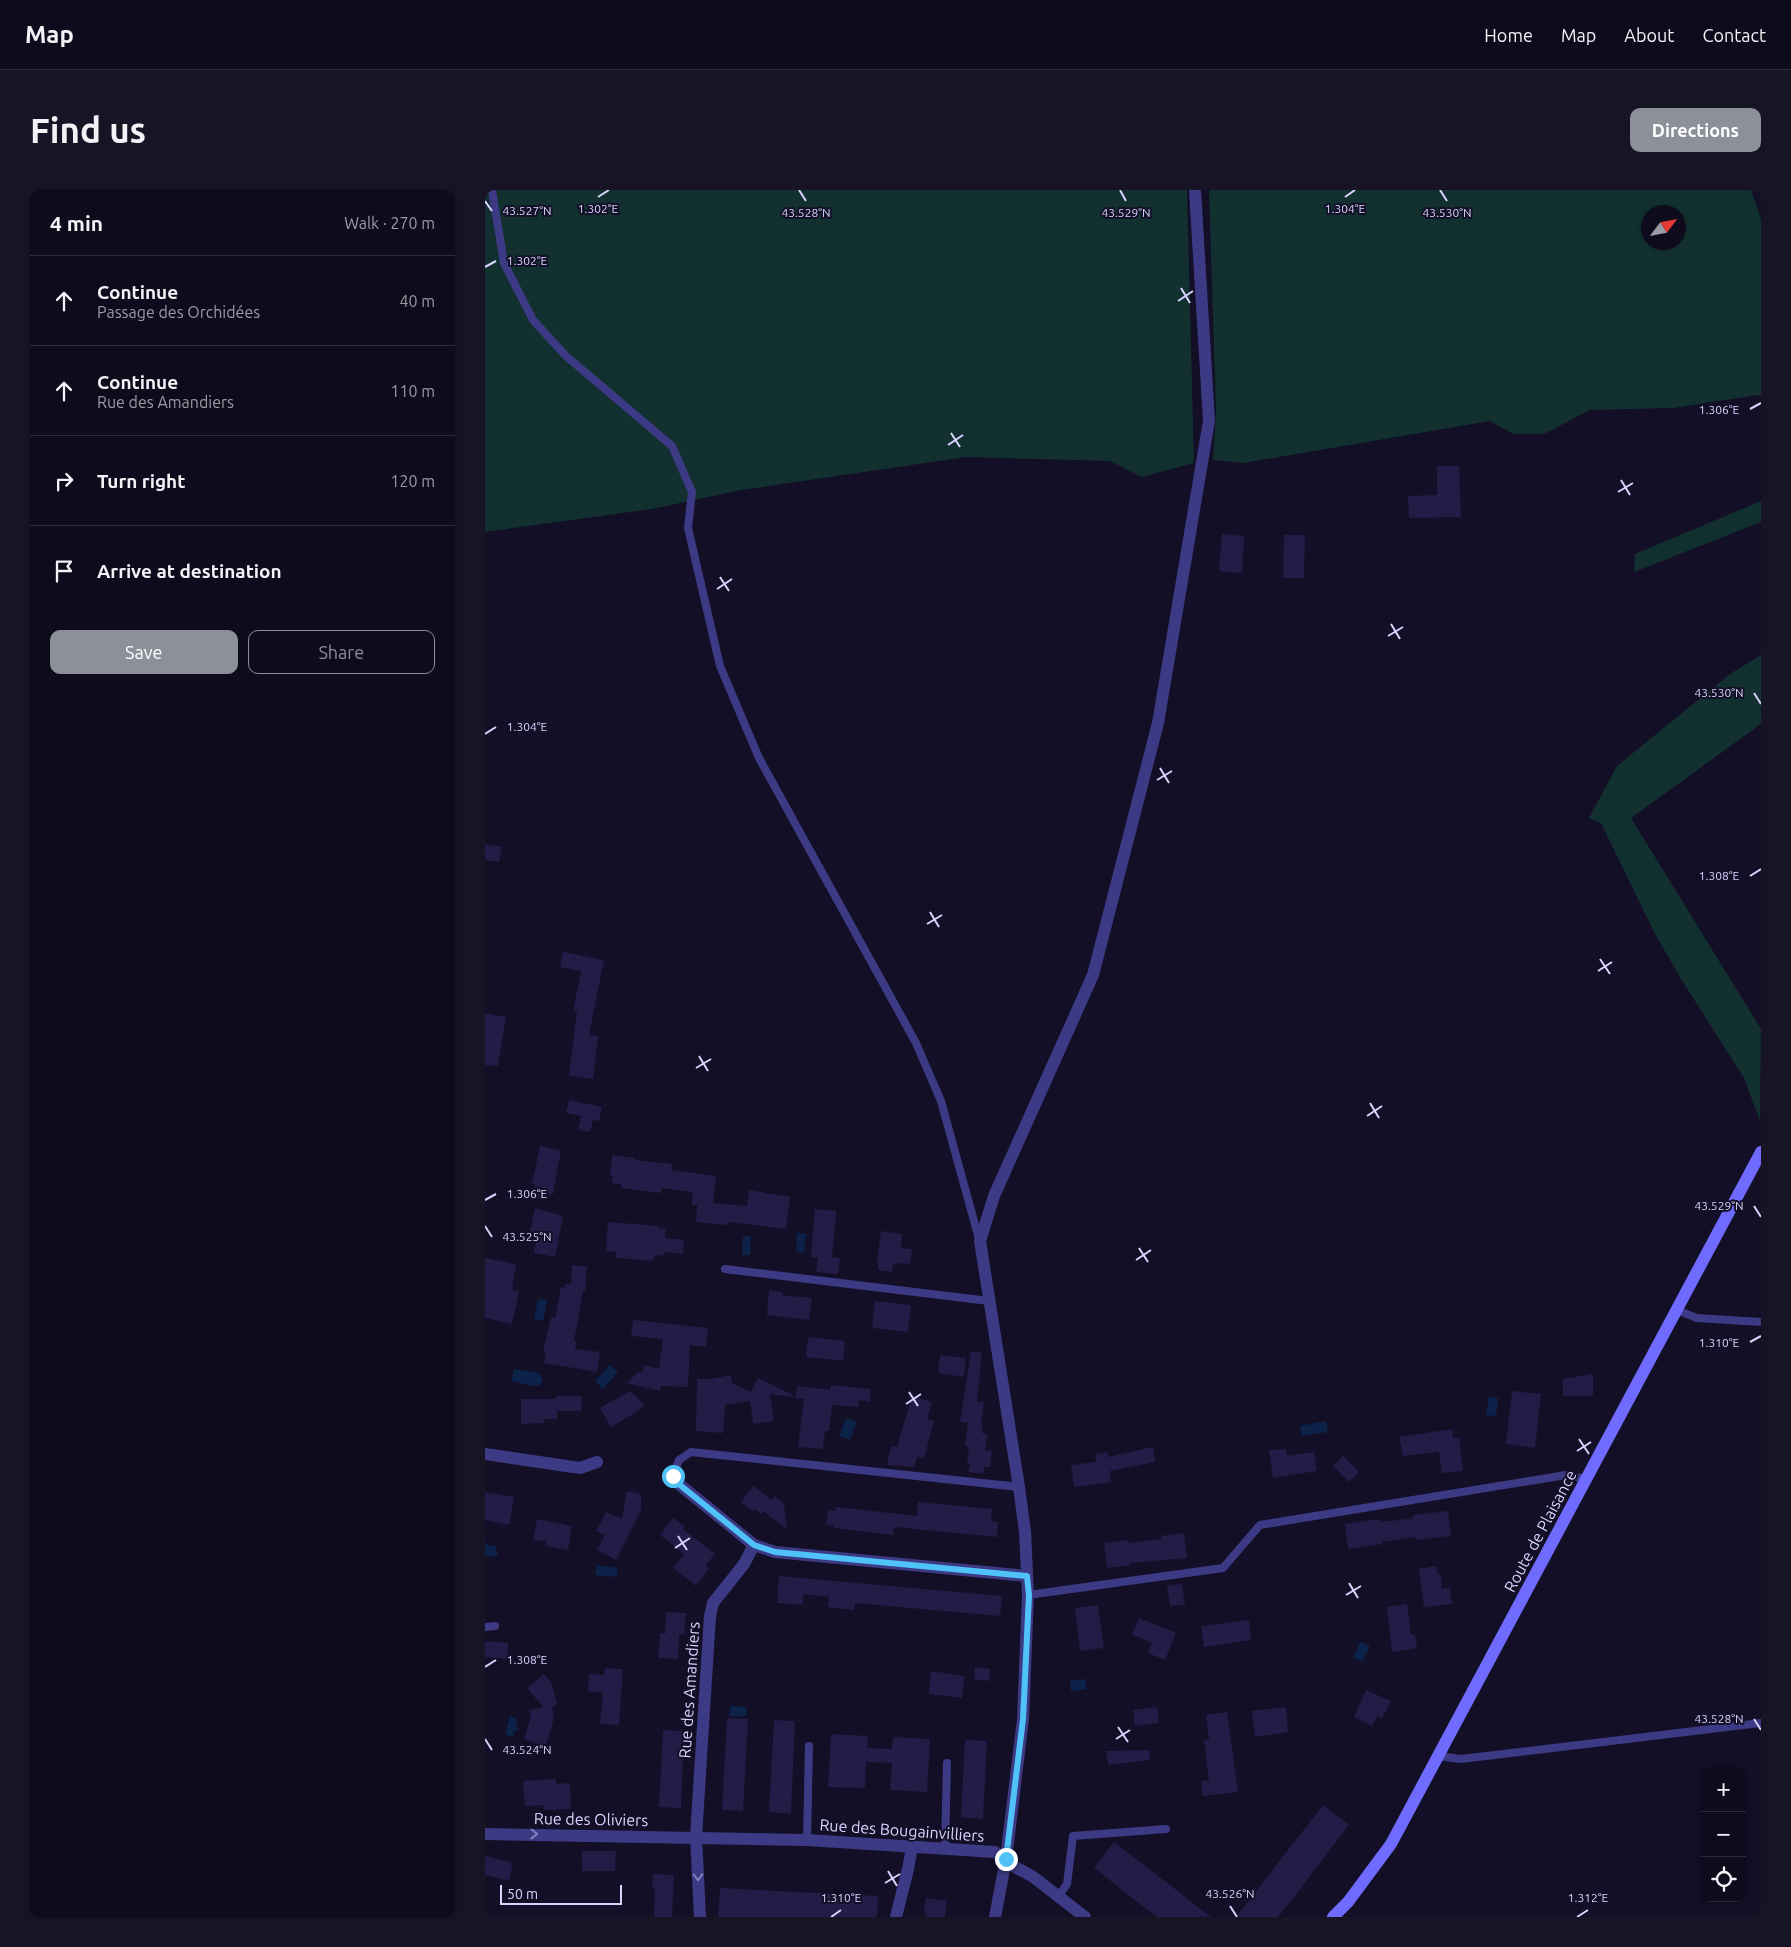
<!DOCTYPE html>
<html lang="en">
<head>
<meta charset="utf-8">
<style>
  :root { --surface:#0e0b1c; --page:#171425; --text:#f1f3f6; --muted:#9b9ba3; --line:#2e2b3b; --accent:#8c9099 }
  body { margin:0; font-family:Ubuntu,sans-serif; background:var(--page); color:var(--text) }
  .controls { position:absolute; right:15px; bottom:15px; display:grid; overflow:hidden; border-radius:10px; box-shadow:0 1px 4px #0004 }
  .controls button { width:45px; height:45px; display:grid; place-items:center; padding:0; border:0; border-bottom:1px solid var(--line); background:var(--surface); color:var(--text); font:25px sans-serif }
  .compass { position:absolute; left:1156px; top:15px; width:45px; height:45px; border-radius:50%; background:var(--surface); box-shadow:0 1px 4px #0004; rotate:58deg }
  .scale { position:absolute; left:15px; bottom:12px; width:122px; box-sizing:border-box; padding-left:5px; border:2px solid #d9d4ff; border-top:0; font-size:14px; line-height:18px; white-space:nowrap; color:#d9d4ff; -webkit-text-stroke:4px #130f26; paint-order:stroke }
  .stop { position:absolute; width:15px; height:15px; margin:-11px; border:4px solid #4fc3f7; border-radius:50%; background:#fff }
  .stop.end { background:#4fc3f7; border-color:#fff; box-shadow:0 1px 5px #0008 }
  .list { margin:0; padding:0; list-style:none }
  h2 { display:flex; justify-content:space-between; align-items:center; height:65px; margin:0; padding:0 20px; font-size:21px }
  h2 small { font-size:16px; font-weight:400; color:var(--muted) }
  .list li { display:grid; grid-template-columns:32px 1fr auto; gap:15px; align-items:center; box-sizing:border-box; height:90px; padding:0 20px; border-top:1px solid var(--line) }
  .list b { display:block; font-size:19px; white-space:nowrap }
  .list p { margin:0; font-size:16px; white-space:nowrap; color:var(--muted) }
  .list em { font-size:16px; font-style:normal; color:var(--muted) }
  .actions { display:flex; gap:10px; padding:15px 20px }
  .actions a { flex:1; padding:11px 0; border:1px solid var(--accent); border-radius:10px; text-align:center; font-size:18px; color:var(--accent) }
  .actions .main { background:var(--accent); color:#fff }
  .icon { flex:none; width:28px; height:28px; fill:none; stroke:currentColor; stroke-width:2; stroke-linecap:round; stroke-linejoin:round }
  .map { position:relative; flex:none; width:1276px; height:1727px; overflow:hidden; border-radius:10px }
  header { display:flex; align-items:center; gap:30px; box-sizing:border-box; height:70px; padding:0 25px; background:var(--surface); border-bottom:1px solid var(--line) }
  header strong { font-size:24px }
  nav { display:flex; gap:28px; margin-inline-start:auto; font-size:18px }
  .intro { display:flex; align-items:center; justify-content:space-between; box-sizing:border-box; height:120px; padding:0 30px }
  h1 { margin:0; font-size:35px }
  .button { padding:12px 22px; border-radius:10px; background:var(--accent); color:#fff; font-size:18px; font-weight:700 }
  main { display:flex; gap:30px; padding:0 30px }
  aside { flex:1; background:var(--surface); border-radius:10px; box-shadow:0 1px 4px #0004 }
  .map>svg:first-child { display:block }
  .green { fill:#12302f; fill-rule:evenodd }
  .water { fill:#0c2248 }
  .building { fill:#241b47 }
  .lines { fill:none; stroke-linecap:round; stroke-linejoin:round }
  .lane { stroke:#3d3a85; stroke-width:8 }
  .street { stroke:#3d3a85; stroke-width:12 }
  .secondary { stroke:#6f6bff; stroke-width:12 }
  .oneway { stroke:#837fbc }
  .route { stroke:#4fc3f7; stroke-width:6 }
  .ticks { fill:none; stroke:#d9d4ff; stroke-width:2 }
  .labels { text-anchor:middle; dominant-baseline:central; stroke-width:4; stroke-linejoin:round; paint-order:stroke }
  .street-label { font-size:16px; fill:#d9d4ff; stroke:#130f26 }
  .ticks-label { font-size:12px; text-anchor:middle; fill:#d9d4ff; stroke:#130f26; stroke-width:4; stroke-linejoin:round; paint-order:stroke }
</style>
</head>
<body>
<header>
<strong>Map</strong>
<nav><a>Home</a><a>Map</a><a>About</a><a>Contact</a></nav>
</header>
<div class="intro"><h1>Find us</h1><a class="button">Directions</a></div>
<main>
<aside>
<h2>4 min<small>Walk · 270 m</small></h2>
<ul class="list">
<li><svg class="icon" aria-label="ahead" viewBox="0 0 24 24"><path d="M12 20V5M6 11l6-6 6 6"/></svg><div><b>Continue</b><p>Passage des Orchidées</p></div><em>40 m</em></li>
<li><svg class="icon" aria-label="ahead" viewBox="0 0 24 24"><path d="M12 20V5M6 11l6-6 6 6"/></svg><div><b>Continue</b><p>Rue des Amandiers</p></div><em>110 m</em></li>
<li><svg class="icon" aria-label="right" viewBox="0 0 24 24"><path d="M7 20v-9h11M14 6l5 5-5 5"/></svg><div><b>Turn right</b></div><em>120 m</em></li>
<li><svg class="icon" aria-label="arrive" viewBox="0 0 24 24"><path d="M6 21V4h12l-3 4 3 4H6"/></svg><div><b>Arrive at destination</b></div></li>
</ul>
<div class="actions"><a class="main">Save</a><a>Share</a></div>
</aside>
<div class="map">
<svg width="1276" height="1727" viewBox="0 0 1276 1727">
  <rect width="100%" height="100%" fill="#130f26"/>
  <g class="green">
    <path d="M0,0H702L709,273L657,287L625,271L481,267L256,300L167,319L0,342Z"/>
    <path d="M724,0H1266L1276,29V206L1273,205L1188,218L1105,220L1059,244H1028L1005,231L758,273L728,270L731,222ZM1164,22H1194V52H1164Z"/>
    <path d="M1276,311V332L1149,382L1150,364Z"/>
    <path d="M1276,465V534L1146,628L1276,839L1275,931L1259,888L1196,789L1170,744L1116,633L1104,628L1132,576L1245,484Z"/>
  </g>
  <g class="water">
    <path d="M312,1043L321,1044L319,1063L311,1062Z"/>
    <path d="M258,1046H266L265,1065H257Z"/>
    <path d="M53,1109L62,1110L58,1131L49,1129Z"/>
    <path d="M125,1175L133,1182L118,1199L110,1191Z"/>
    <path d="M29,1179L54,1183L58,1190L55,1195L49,1196L26,1191Z"/>
    <path d="M1004,1207L1013,1208L1011,1226L1001,1225Z"/>
    <path d="M361,1228L372,1232L365,1250L354,1246Z"/>
    <path d="M841,1231L843,1242L817,1246L815,1236Z"/>
    <path d="M0,1352L4,1356L10,1355L13,1364L9,1367L0,1366Z"/>
    <path d="M112,1375L132,1378V1387L110,1385Z"/>
    <path d="M876,1451L885,1456L877,1472L868,1467Z"/>
    <path d="M600,1489L602,1499L586,1501L585,1490Z"/>
    <path d="M246,1516L261,1517V1526H244Z"/>
    <path d="M25,1527L32,1529L31,1534L34,1539L29,1542L28,1547L20,1544Z"/>
  </g>
  <g class="building">
    <path d="M952,276H974L976,327L924,328L923,306L952,305Z"/>
    <path d="M737,344L759,346L757,383L734,381Z"/>
    <path d="M799,345H820L819,388H798Z"/>
    <path d="M0,654L17,657L14,672L0,670Z"/>
    <path d="M78,762L119,770L104,845L113,846L108,889L84,886L92,821H88L96,781L75,777Z"/>
    <path d="M0,823L21,827L13,876L0,875Z"/>
    <path d="M84,910L117,917L114,931L108,930L105,942L93,940L96,926L81,923Z"/>
    <path d="M55,956L76,960L68,1004L48,1009L50,994H47Z"/>
    <path d="M127,965L150,968V970L187,974L186,980L231,986L228,1013L262,1016L264,1000L305,1007L301,1039L243,1032V1035L211,1032L212,1015H207L208,1002L176,998V1003L136,998V994L127,993L128,986H125Z"/>
    <path d="M50,1018L78,1026L70,1067L49,1063L52,1044L45,1043Z"/>
    <path d="M330,1019L351,1021L347,1067L355,1068L353,1084L331,1082L333,1068L326,1067Z"/>
    <path d="M123,1032L173,1036V1038L181,1039L180,1048L199,1050L198,1064L179,1062V1066L169,1065L168,1071L131,1068V1062L121,1061Z"/>
    <path d="M396,1041L417,1044L416,1058L427,1059L425,1074L414,1073V1075L408,1074L407,1082L393,1080V1073H392Z"/>
    <path d="M0,1068L31,1074L27,1100L34,1101L27,1134L0,1128Z"/>
    <path d="M87,1075L102,1077L100,1102L98,1101L89,1151H92L90,1159L115,1162L112,1182L59,1173L61,1163L58,1162L66,1127L70,1128L76,1097L80,1098V1094H86Z"/>
    <path d="M284,1100L298,1102L297,1105L327,1108L324,1130L282,1125Z"/>
    <path d="M390,1111L426,1115L423,1142L387,1138Z"/>
    <path d="M148,1130L223,1138L221,1157L205,1155L203,1197L176,1196L175,1201L142,1193L153,1182L157,1183L159,1175L174,1179L178,1149L146,1146Z"/>
    <path d="M323,1147L360,1151L358,1171L321,1167Z"/>
    <path d="M486,1161L497,1163L492,1211L499,1212L496,1235H498L497,1243L503,1244L500,1260L507,1261L505,1277H499L498,1284L483,1282L485,1274H482L484,1257L480,1256L483,1233L475,1232Z"/>
    <path d="M455,1165L481,1168L479,1187L453,1183Z"/>
    <path d="M1108,1184V1206H1078V1189Z"/>
    <path d="M246,1185L247,1193L266,1202L273,1188L308,1205V1207L285,1204L289,1231L268,1234L265,1211L240,1215L238,1243L211,1241L212,1189H225Z"/>
    <path d="M346,1195L386,1199L385,1212L374,1210L373,1217L347,1215L344,1241H340L338,1259L313,1257L319,1209L310,1208L313,1196L345,1200Z"/>
    <path d="M145,1201L160,1215L153,1221L126,1237L115,1218Z"/>
    <path d="M1027,1201L1056,1204L1050,1258L1021,1254Z"/>
    <path d="M71,1206H97L96,1221H72V1229H59V1233L36,1234V1209H71Z"/>
    <path d="M427,1206L447,1212L442,1229L449,1231L440,1265L438,1268L432,1267L429,1277L402,1275L406,1256L412,1257Z"/>
    <path d="M967,1239L968,1248L974,1247L978,1281L957,1283L954,1262L918,1266L914,1247Z"/>
    <path d="M668,1257L670,1272L625,1281L626,1292L589,1297L586,1275L611,1272L610,1264L622,1262L623,1267Z"/>
    <path d="M801,1259L802,1266L829,1262L832,1281L788,1288L784,1260Z"/>
    <path d="M858,1266L874,1282L864,1292L848,1276Z"/>
    <path d="M268,1296L287,1310L290,1306L299,1314L302,1339L278,1321L276,1324L270,1319L268,1321L256,1312Z"/>
    <path d="M142,1301L156,1304V1320L131,1370L112,1360L120,1345L111,1341L121,1322L137,1329Z"/>
    <path d="M0,1302L29,1307L24,1335L0,1330Z"/>
    <path d="M433,1312L507,1319L506,1331L513,1332L512,1347L409,1337L408,1345L348,1338L349,1336L341,1335L343,1320L350,1321L351,1317L432,1326Z"/>
    <path d="M963,1321L966,1346L931,1350V1347L897,1352L898,1354L863,1359L860,1334L895,1329V1332L914,1330L928,1328V1325Z"/>
    <path d="M188,1328L200,1337L198,1339L230,1364L220,1376L224,1379L211,1396L188,1378L199,1364L175,1345Z"/>
    <path d="M52,1329L87,1336L83,1360L61,1356L62,1351L48,1350Z"/>
    <path d="M699,1343L702,1368L645,1373L646,1375L622,1378L619,1353L643,1350V1353L676,1349V1346Z"/>
    <path d="M951,1376L953,1385L956,1384L957,1399L965,1398L967,1414L939,1417L934,1379Z"/>
    <path d="M294,1386L517,1406L515,1426L370,1413L369,1420L343,1417L344,1407L318,1404V1415L292,1413Z"/>
    <path d="M697,1394L700,1415L685,1416L682,1396Z"/>
    <path d="M922,1414L926,1444H930L932,1458L907,1462L902,1417Z"/>
    <path d="M613,1415L619,1458L595,1461L590,1418Z"/>
    <path d="M181,1422L201,1423L199,1445L194,1444L193,1469L173,1468L175,1443L180,1444Z"/>
    <path d="M654,1428L691,1443L680,1470L663,1463L667,1453L647,1444Z"/>
    <path d="M764,1430L766,1450L719,1457L716,1436Z"/>
    <path d="M0,1451L23,1453L22,1469L0,1467Z"/>
    <path d="M490,1477L505,1479L504,1491L489,1489Z"/>
    <path d="M120,1478L138,1479L134,1535L115,1534L118,1503L103,1501L104,1484L119,1485Z"/>
    <path d="M446,1481L479,1486L477,1508L444,1504Z"/>
    <path d="M59,1484L67,1494L72,1515L67,1517L69,1528L60,1557L39,1549L46,1527L44,1520L58,1517L42,1498Z"/>
    <path d="M881,1500L906,1511L897,1529L892,1526L887,1536L869,1527Z"/>
    <path d="M672,1517L674,1533L650,1536L648,1520Z"/>
    <path d="M801,1517L803,1542L770,1547L767,1521Z"/>
    <path d="M742,1522L753,1602L718,1606L716,1591L724,1590L719,1550L724,1549L721,1525Z"/>
    <path d="M242,1528L263,1529L258,1621L237,1620Z"/>
    <path d="M289,1530L310,1531L306,1624L284,1622Z"/>
    <path d="M178,1540L199,1541L196,1618L174,1617Z"/>
    <path d="M346,1544L383,1546L382,1558L407,1559L408,1547L445,1549L442,1602L405,1600L407,1573L381,1572L380,1598L343,1597Z"/>
    <path d="M480,1550L502,1551L498,1629L476,1627Z"/>
    <path d="M664,1560L665,1570L623,1575L621,1561Z"/>
    <path d="M71,1589V1594L85,1593L86,1619L59,1620L58,1615L40,1616L38,1591Z"/>
    <path d="M838,1615L864,1635L809,1707L793,1727H751Z"/>
    <path d="M629,1652L659,1675L726,1727H672L637,1700L609,1678Z"/>
    <path d="M97,1661H131L130,1681H97Z"/>
    <path d="M0,1666L28,1673L24,1691L0,1685Z"/>
    <path d="M168,1684L189,1685L187,1727H169L170,1699H167Z"/>
    <path d="M235,1698L393,1706L392,1727H233Z"/>
    <path d="M441,1708L462,1711L460,1727H441V1723H439Z"/>
  </g>
  <g class="lines">
    <g class="lane">
      <path d="M7,0L19,73L48,130L81,166L187,256L207,302L203,338L235,476L274,568L431,853L456,911L494,1049"/>
      <path d="M240,1079L504,1111"/>
      <path d="M1191,1120L1212,1128L1276,1132"/>
      <path d="M188,1285L194,1270L206,1262L534,1297"/>
      <path d="M543,1405L738,1378L775,1335L1081,1285L1101,1289"/>
      <path d="M0,1437L10,1436"/>
      <path d="M953,1566L976,1569L1276,1533"/>
      <path d="M322,1650L324,1556"/>
      <path d="M460,1659L462,1573"/>
      <path d="M573,1707L582,1694L588,1646L681,1639"/>
    </g>
    <g class="street">
      <path d="M0,1264L95,1278L112,1272"/>
      <path d="M188,1285L195,1295L269,1355"/>
      <path d="M0,1644L322,1650L510,1662L521,1669L526,1675L547,1686L600,1727"/>
      <path d="M215,1727L211,1647L225,1426L228,1413L259,1374L269,1355L290,1362L542,1386"/>
      <path d="M411,1727L423,1679L427,1657"/>
      <path d="M510,1727L521,1669L538,1529L543,1405L540,1342L534,1297L495,1051L509,1006L608,785L673,533L724,231L710,0"/>
    </g>
    <path class="secondary" d="M848,1727L863,1712L906,1654L1276,962"/>
  </g>
  <defs><path id="oneway-chevron" d="M-2-3.5L2.5 0L-2 3.5" fill="none" stroke-width="1.6" stroke-linecap="round" stroke-linejoin="round" transform="scale(1.25)"/></defs>
  <g class="oneway">
    <use href="#oneway-chevron" transform="translate(49 1644) rotate(1)"/>
    <use href="#oneway-chevron" transform="translate(213 1687) rotate(88)"/>
  </g>
  <g class="lines">
    <path class="route" d="M188,1286L195,1295L269,1355L290,1362L542,1386L544,1405L538,1529L521,1669"/>
  </g>
  <path class="ticks" d="M314,0L321,11M635,0L641,11M955,0L962,11M113,7L124,0M860,7L870,0M0,11L7,21M0,77L11,71M696,98L705,113M693,111L708,101M1265,219L1276,213M466,243L475,257M463,255L478,245M1136,290L1145,305M1133,302L1148,293M235,387L244,401M232,399L247,389M906,434L915,449M903,446L918,437M1269,503L1276,514M0,544L11,537M675,578L684,593M672,590L687,581M1265,686L1276,679M445,722L454,737M442,734L457,725M1115,769L1125,784M1113,781L1127,772M214,866L223,881M211,878L226,869M885,913L894,928M882,926L897,916M0,1010L11,1004M1269,1016L1276,1027M0,1036L7,1047M654,1058L663,1072M651,1070L666,1060M1265,1152L1276,1146M424,1202L433,1216M421,1214L436,1204M1094,1249L1104,1264M1092,1261L1106,1252M193,1346L202,1360M190,1358L205,1348M864,1393L873,1408M861,1405L876,1396M0,1477L11,1470M1269,1529L1276,1540M633,1537L643,1552M0,1549L7,1560M631,1549L645,1540M403,1681L412,1696M400,1693L415,1684M745,1716L752,1727M346,1727L356,1720M1092,1727L1103,1720"/>
  <g class="labels">
    <g class="street-label">
      <text transform="translate(1055 1341) rotate(-62)">Route de Plaisance</text>
      <text transform="translate(204 1500) rotate(-86)">Rue des Amandiers</text>
      <text transform="translate(106 1629) rotate(1)">Rue des Oliviers</text>
      <text transform="translate(417 1640) rotate(4)">Rue des Bougainvilliers</text>
    </g>
  </g>
  <g class="ticks-label">
    <text x="113" y="23">1.302°E</text>
    <text x="860" y="23">1.304°E</text>
    <text x="42" y="25">43.527°N</text>
    <text x="321" y="27">43.528°N</text>
    <text x="641" y="27">43.529°N</text>
    <text x="962" y="27">43.530°N</text>
    <text x="42" y="75">1.302°E</text>
    <text x="1234" y="224">1.306°E</text>
    <text x="1234" y="507">43.530°N</text>
    <text x="42" y="541">1.304°E</text>
    <text x="1234" y="690">1.308°E</text>
    <text x="42" y="1008">1.306°E</text>
    <text x="1234" y="1020">43.529°N</text>
    <text x="42" y="1051">43.525°N</text>
    <text x="1234" y="1157">1.310°E</text>
    <text x="42" y="1474">1.308°E</text>
    <text x="1234" y="1533">43.528°N</text>
    <text x="42" y="1564">43.524°N</text>
    <text x="745" y="1708">43.526°N</text>
    <text x="356" y="1712">1.310°E</text>
    <text x="1103" y="1712">1.312°E</text>
  </g>
</svg>
<div class="controls">
<button>+</button>
<button>−</button>
<button><svg class="icon" aria-label="locate" viewBox="0 0 24 24"><circle cx="12" cy="12" r="6"/><path d="M12 2v4M12 18v4M2 12h4M18 12h4"/></svg></button>
</div>
<svg class="compass" viewBox="-18 -18 36 36"><path d="M0-13l5 13h-10z" fill="#e53935"/><path d="M0 13l5-13h-10z" fill="#9b9ba3"/></svg>
<div class="scale">50 m</div>
<div class="stop" style="left:188px;top:1286px"></div>
<div class="stop end" style="left:521px;top:1669px"></div>
</div>
</main>
</body>
</html>
